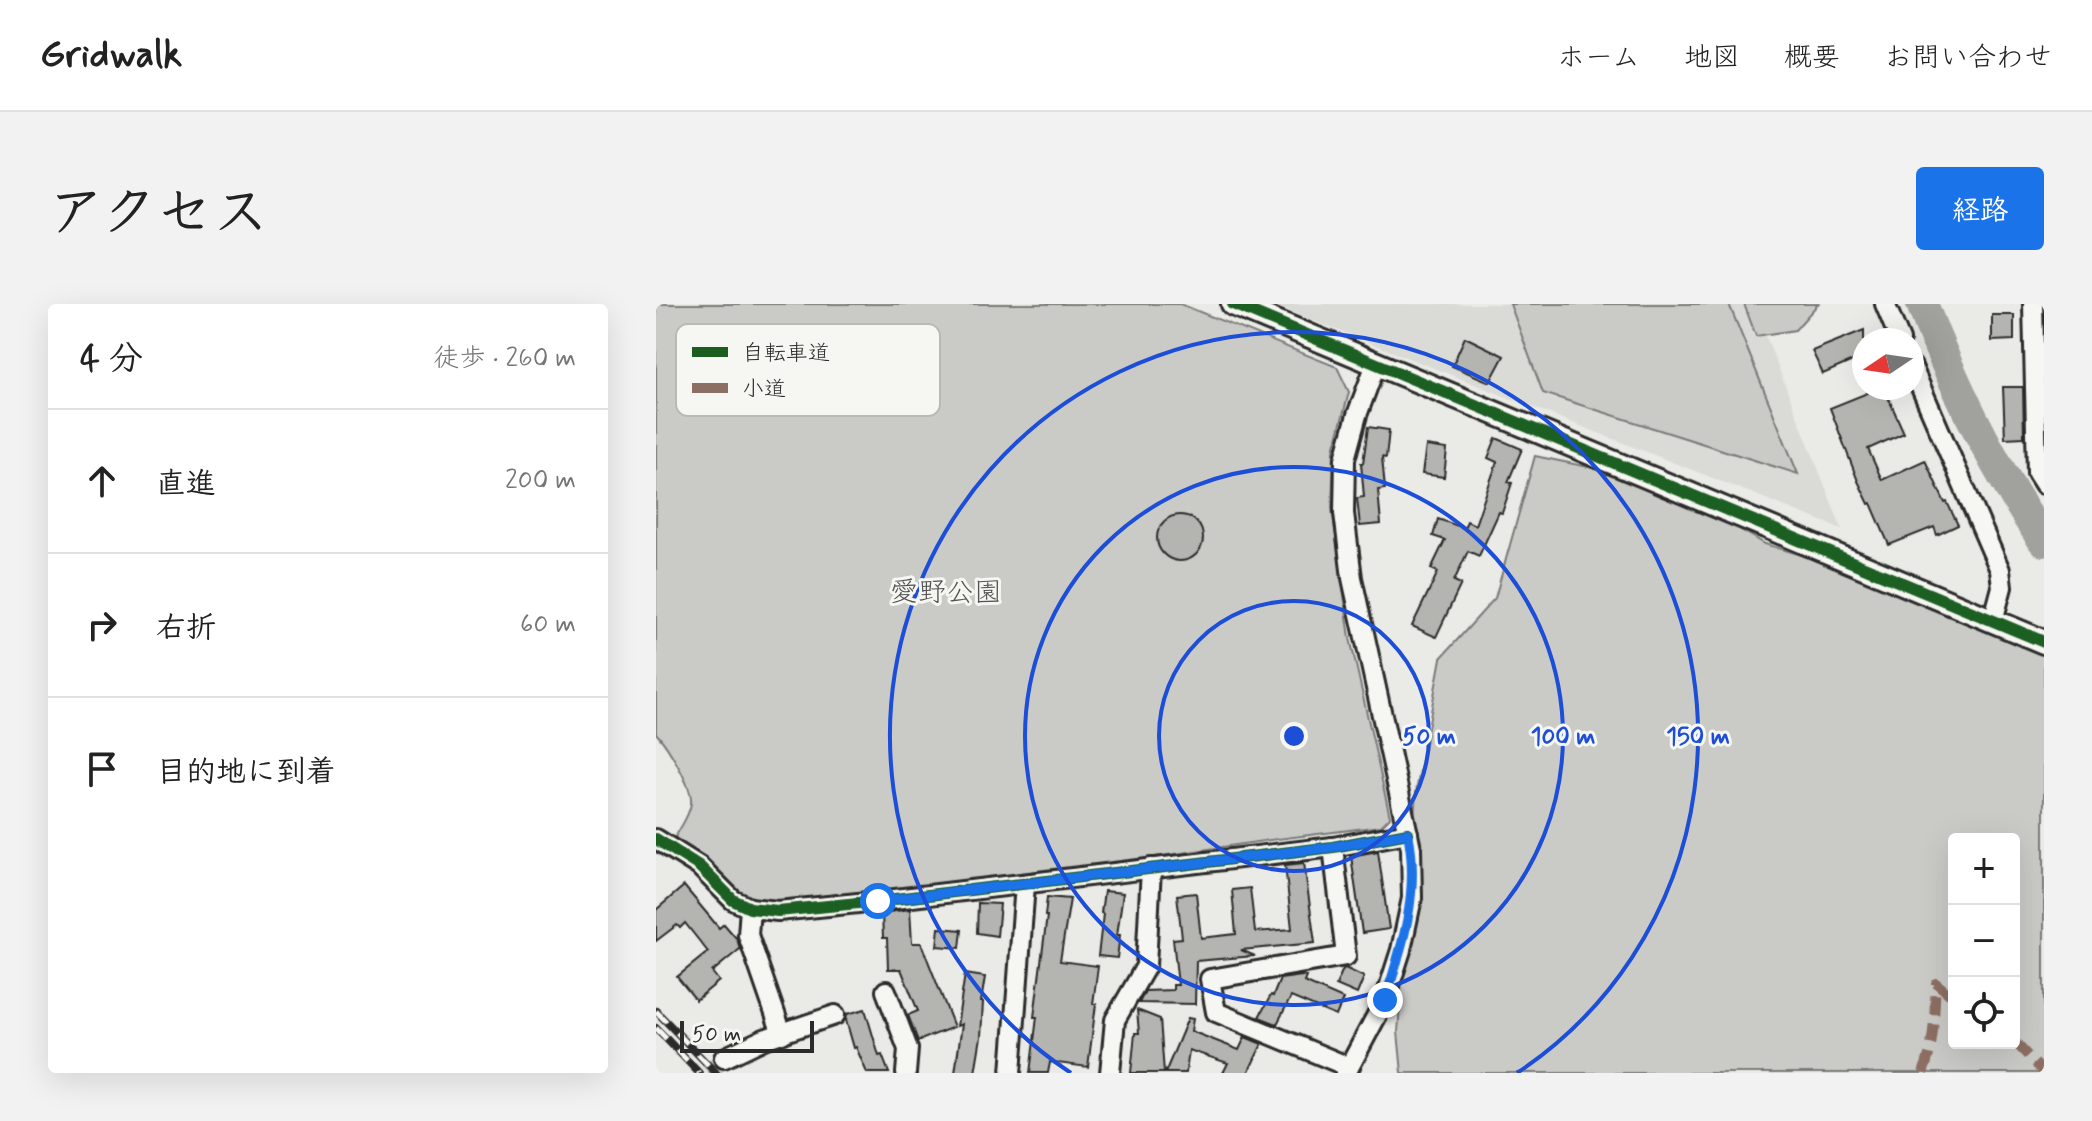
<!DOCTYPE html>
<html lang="ja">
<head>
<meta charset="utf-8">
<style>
  :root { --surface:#fff; --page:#f2f2f2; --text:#222; --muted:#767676; --line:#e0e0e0; --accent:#1a73e8 }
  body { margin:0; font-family:Mynerve,"Klee One",sans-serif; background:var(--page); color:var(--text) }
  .controls { position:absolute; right:24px; bottom:24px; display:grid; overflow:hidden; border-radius:8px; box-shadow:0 8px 32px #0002 }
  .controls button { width:72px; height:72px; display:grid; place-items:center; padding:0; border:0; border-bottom:2px solid var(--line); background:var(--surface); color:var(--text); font:40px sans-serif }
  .compass { position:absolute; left:1196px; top:24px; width:72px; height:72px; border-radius:50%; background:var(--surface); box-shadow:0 8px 32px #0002; rotate:257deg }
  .scale { position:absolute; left:24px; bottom:20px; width:134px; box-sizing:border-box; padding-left:8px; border:4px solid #2b2b2b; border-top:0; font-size:22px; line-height:28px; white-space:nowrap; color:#2b2b2b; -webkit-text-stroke:6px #f6f6f2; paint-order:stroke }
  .stop { position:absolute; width:24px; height:24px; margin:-18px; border:6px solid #1a73e8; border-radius:50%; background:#fff }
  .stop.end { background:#1a73e8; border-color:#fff; box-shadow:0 2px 8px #0008 }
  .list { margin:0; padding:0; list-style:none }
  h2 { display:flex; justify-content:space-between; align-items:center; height:104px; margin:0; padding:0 32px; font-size:34px }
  h2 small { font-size:26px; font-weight:400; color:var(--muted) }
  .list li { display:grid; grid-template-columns:52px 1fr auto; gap:24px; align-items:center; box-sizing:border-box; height:144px; padding:0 32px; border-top:2px solid var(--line) }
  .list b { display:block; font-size:30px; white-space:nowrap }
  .list em { font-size:26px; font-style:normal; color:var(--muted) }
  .icon { flex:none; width:44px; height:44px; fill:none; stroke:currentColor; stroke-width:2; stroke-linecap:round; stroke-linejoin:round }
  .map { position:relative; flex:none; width:1388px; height:769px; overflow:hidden; border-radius:8px }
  header { display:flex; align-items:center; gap:48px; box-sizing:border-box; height:112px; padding:0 40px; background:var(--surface); border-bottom:2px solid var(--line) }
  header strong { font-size:38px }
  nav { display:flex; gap:44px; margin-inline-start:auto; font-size:28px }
  .intro { display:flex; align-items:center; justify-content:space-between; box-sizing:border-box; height:192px; padding:0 48px }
  h1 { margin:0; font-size:56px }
  .button { padding:20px 36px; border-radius:8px; background:var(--accent); color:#fff; font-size:28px; font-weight:700 }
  main { display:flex; gap:48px; padding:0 48px }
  aside { flex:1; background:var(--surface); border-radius:8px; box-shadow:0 8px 32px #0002 }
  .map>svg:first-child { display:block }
  .built { fill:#dadad6 }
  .green { fill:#cacac7; stroke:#7a7a79; stroke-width:2; fill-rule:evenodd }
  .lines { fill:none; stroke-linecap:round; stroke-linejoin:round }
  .river { stroke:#a1a19e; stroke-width:32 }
  .building { fill:#b4b4b1; stroke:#2b2b2b; stroke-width:2 }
  .minor-tunnel { stroke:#c4c4c1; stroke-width:18; stroke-dasharray:18 9; stroke-linecap:butt }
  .minor-casing { stroke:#2b2b2b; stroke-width:24 }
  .tertiary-casing { stroke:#2b2b2b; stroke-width:28 }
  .minor { stroke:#f6f6f2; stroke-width:18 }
  .tertiary { stroke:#f6f6f2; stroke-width:22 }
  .rail-casing { stroke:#2b2b2b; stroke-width:8 }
  .rail { stroke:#f6f6f2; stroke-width:5; stroke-dasharray:15; stroke-linecap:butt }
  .quiet { stroke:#8d6e63; stroke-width:10; stroke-dasharray:20 10; stroke-linecap:butt }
  .cycleway-casing { stroke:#f6f6f2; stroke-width:17 }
  .cycleway { stroke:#1b5e20; stroke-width:12 }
  .route { stroke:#1a73e8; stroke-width:10 }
  .ring { fill:none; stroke:#1d4ed8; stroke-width:4 }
  .labels { text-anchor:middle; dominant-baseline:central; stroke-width:6; stroke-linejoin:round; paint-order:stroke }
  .park-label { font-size:28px; fill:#535352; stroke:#f6f6f2 }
  .key { fill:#f6f6f2; stroke:#b9b9b6; stroke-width:2 }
  .key-label { font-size:22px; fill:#2b2b2b }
  .centre { fill:#1d4ed8; stroke:#f6f6f2; stroke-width:4 }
  .ring-label { font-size:24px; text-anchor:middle; font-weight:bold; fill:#1d4ed8; stroke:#f6f6f2; stroke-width:6; stroke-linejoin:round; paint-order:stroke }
</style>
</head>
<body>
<header>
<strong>Gridwalk</strong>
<nav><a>ホーム</a><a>地図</a><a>概要</a><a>お問い合わせ</a></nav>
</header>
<div class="intro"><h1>アクセス</h1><a class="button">経路</a></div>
<main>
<aside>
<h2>4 分<small>徒歩 · 260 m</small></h2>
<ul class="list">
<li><svg class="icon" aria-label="ahead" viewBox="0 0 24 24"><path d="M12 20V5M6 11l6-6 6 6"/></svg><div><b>直進</b></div><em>200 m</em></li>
<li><svg class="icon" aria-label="right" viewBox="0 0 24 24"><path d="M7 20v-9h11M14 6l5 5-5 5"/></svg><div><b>右折</b></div><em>60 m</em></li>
<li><svg class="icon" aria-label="arrive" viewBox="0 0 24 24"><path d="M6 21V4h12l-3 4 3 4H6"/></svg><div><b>目的地に到着</b></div></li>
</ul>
</aside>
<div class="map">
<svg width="1388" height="769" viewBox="0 0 1388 769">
  <rect width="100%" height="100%" fill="#eaeae6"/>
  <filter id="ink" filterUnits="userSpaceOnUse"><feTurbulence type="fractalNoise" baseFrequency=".0125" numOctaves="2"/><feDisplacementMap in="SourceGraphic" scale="16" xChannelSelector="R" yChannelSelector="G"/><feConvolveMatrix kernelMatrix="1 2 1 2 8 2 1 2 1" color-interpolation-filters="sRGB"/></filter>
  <g filter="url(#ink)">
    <path class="built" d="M615,0H1097L1186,225Z"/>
    <g class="green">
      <path d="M0,0H524L681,63L693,88L678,146L676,204L694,334L734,513L725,522L614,536L403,567L122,597L98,595L82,587L42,550L18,535C24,524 34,511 35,499C37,483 11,441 0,429Z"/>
      <path d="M854,0H1073L1142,170L887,89Z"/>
      <path d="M1088,0H1162L1139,26L1100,32Z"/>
      <path d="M879,152L1005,178L1109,240L1268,288L1388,338V769H746L742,728L760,488L785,354L839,294ZM1298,535H1358V739H1298Z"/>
    </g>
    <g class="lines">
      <path class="river" d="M1266,0C1298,83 1338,164 1388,237"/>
    </g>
    <g class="building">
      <path d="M1336,11H1358V36L1336,37Z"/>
      <path d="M1208,26V52L1167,70L1156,47Z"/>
      <path d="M809,33L848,52L834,78L796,62Z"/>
      <path d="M1347,83H1367L1368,133L1349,134Z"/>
      <path d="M1212,84H1228L1248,129L1212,145L1226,176L1269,156L1289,199L1291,198L1302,221L1281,231L1278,223L1233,241L1215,199L1213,200L1202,177L1174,104L1214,88Z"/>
      <path d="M712,123L733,126L730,154L726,153L729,185L722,186L725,220L704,222L701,194L708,193L705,159H707Z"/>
      <path d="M840,134L866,145L852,178L856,179L846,209L843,208L823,252L812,247L798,277L805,280L780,333L756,322L782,268L775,265L789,236L777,232L782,215L808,224L811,217L819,221L841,158L832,154Z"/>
      <path d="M770,142L791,145L788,173L766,170Z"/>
      <circle cx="524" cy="234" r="23"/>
      <path d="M722,547L733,625L706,629L695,552Z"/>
      <path d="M648,559L659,639L585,646L599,652L540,657L539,700L483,699L489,687L517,686V681H522L517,635L526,634L521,591L540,589L545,634L580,630L576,586L594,584L599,628L636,625L629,561Z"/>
      <path d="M28,582L63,624L68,620L81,635L84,645L56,668L63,677L40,696L21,673L52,648L29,619L24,624L21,621L0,637V606Z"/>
      <path d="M448,587L467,589L461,631H464L461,654L442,652L447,610L445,609Z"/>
      <path d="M391,593L414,595L404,657L442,662L437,700H440L432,763L394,758L392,769H374L381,713H378L391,612H389Z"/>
      <path d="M322,599L344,600L341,632L321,629Z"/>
      <path d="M254,605L256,639H265L298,723L262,737L252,711L262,707L245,665H232L231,634H227L226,609Z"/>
      <path d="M283,624L306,626L304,644L281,642Z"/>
      <path d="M689,664L708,673L701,690L680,681L687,665Z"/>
      <path d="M309,670L329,673L325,698H327L325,733L319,769H299L306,720L301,722Z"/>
      <path d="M646,672L650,673L648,678L687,695L680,712L635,693L621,720L603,713L615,691L617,692L624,675Z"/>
      <path d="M209,705L223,752L226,751L233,769H211L200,743L198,744L190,716L191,710Z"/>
      <path d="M481,706L504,715L508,769H475L479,729H483Z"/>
      <path d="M532,714L537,715L535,727L583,746L589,733L606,740L592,769H567L572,759L533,746L530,769H509Z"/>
    </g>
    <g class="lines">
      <path class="minor-tunnel" d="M52,769L68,754"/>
      <g class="minor-casing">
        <g id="minor">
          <path d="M1229,0L1244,36"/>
          <path d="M1377,0L1381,169L1388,180"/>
          <path d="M1256,63L1344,266L1346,283L1337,317"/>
          <path d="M0,535L43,562L77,596L94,604L122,607L222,597L677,543L752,529"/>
          <path d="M677,543L690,652L554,675L560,708L693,763"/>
          <path d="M94,604L92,631L126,730"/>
          <path d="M230,687L252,745L250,769"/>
          <path d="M68,754L108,735L179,711"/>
          <path d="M355,769L369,580"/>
          <path d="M454,769L459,716L490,662L495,564"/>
          <path d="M690,769L729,696L745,646L756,594L755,544L696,274L688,209L689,155L701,111L720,60"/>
        </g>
      </g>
      <g class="tertiary-casing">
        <path id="tertiary" d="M577,0L1388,338"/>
      </g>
      <use href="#minor" class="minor"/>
      <use href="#tertiary" class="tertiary"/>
      <g class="rail-casing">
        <g id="rail">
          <path d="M0,707L60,769"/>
          <path d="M0,724L43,769"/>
        </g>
      </g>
      <use href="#rail" class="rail"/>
      <g class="quiet">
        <path d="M1358,737L1388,769"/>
        <path d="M1267,769C1279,741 1278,709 1280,679L1298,694"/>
      </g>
      <g class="cycleway-casing">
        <g id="cycleway">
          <path d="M577,0L1388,338"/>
          <path d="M0,535L43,562L77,596L94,604L122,607L222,597L677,543L752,529"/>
        </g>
      </g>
      <use href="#cycleway" class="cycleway"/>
    </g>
  </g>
  <g class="lines" filter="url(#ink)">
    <path class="route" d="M222,597L677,543L752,529C764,587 747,641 729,696"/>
  </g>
  <g class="ring">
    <circle cx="638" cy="432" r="135"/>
    <circle cx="638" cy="432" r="269"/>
    <path d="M415 769A404 404 0 1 1 861 769"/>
  </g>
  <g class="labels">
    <g class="park-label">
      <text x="290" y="289">愛野公園</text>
    </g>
  </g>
  <rect x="20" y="20" width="264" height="92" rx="12" class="key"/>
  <rect x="36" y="43" width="36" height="10" fill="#1b5e20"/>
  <rect x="36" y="79" width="36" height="10" fill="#8d6e63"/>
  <g class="key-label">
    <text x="86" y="56">自転車道</text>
    <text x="86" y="92">小道</text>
  </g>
  <circle cx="638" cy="432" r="12" class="centre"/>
  <g class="ring-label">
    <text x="773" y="440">50 m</text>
    <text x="907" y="440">100 m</text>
    <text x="1042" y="440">150 m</text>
  </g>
</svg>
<div class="controls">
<button>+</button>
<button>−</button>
<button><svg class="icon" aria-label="locate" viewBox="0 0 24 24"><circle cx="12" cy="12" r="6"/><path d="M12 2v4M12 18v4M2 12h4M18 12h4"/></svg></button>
</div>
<svg class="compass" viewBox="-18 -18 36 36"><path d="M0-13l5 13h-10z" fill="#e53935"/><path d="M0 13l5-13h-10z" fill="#767676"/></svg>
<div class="scale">50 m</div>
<div class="stop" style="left:222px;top:597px"></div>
<div class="stop end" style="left:729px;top:696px"></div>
</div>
</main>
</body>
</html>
